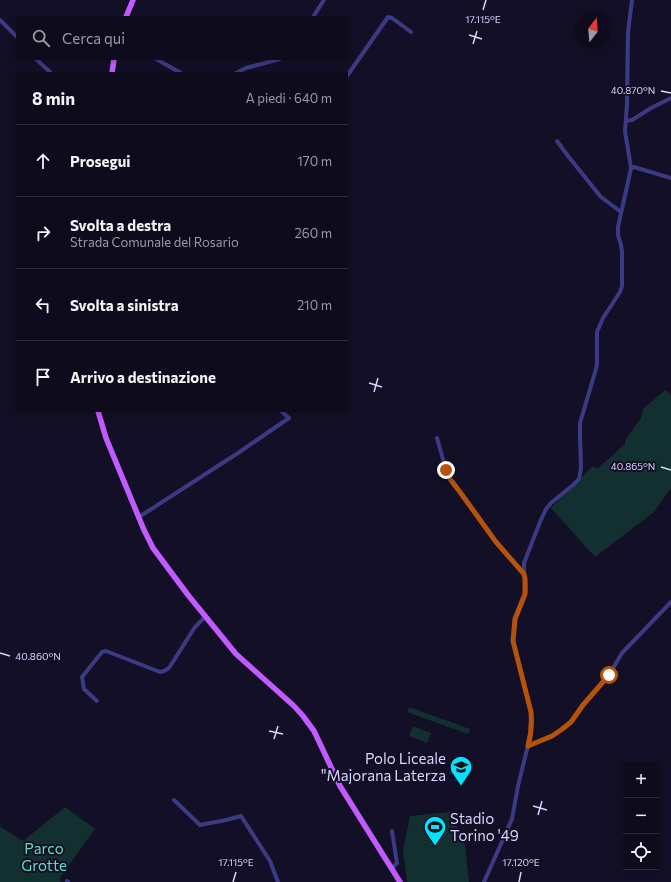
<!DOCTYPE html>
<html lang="it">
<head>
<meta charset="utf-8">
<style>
  :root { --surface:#0e0b1c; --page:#171425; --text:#f1f3f6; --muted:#9b9ba3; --line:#2e2b3b }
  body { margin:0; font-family:Commissioner,sans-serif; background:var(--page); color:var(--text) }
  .controls { position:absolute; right:12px; bottom:12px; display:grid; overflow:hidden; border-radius:0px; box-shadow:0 2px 6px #0003 }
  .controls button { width:36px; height:36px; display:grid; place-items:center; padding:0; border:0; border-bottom:1px solid var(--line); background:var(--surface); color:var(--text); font:20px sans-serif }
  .compass { position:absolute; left:575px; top:12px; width:36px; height:36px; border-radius:50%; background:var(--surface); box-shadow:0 2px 6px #0003; rotate:16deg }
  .stop { position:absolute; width:12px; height:12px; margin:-9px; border:3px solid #b45309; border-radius:50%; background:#fff }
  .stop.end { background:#b45309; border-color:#fff; box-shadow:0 1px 4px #0008 }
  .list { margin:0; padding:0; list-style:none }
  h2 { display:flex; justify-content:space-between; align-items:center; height:52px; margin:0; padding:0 16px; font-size:17px }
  h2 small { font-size:13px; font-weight:400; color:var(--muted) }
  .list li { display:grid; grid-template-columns:26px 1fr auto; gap:12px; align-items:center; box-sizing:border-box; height:72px; padding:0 16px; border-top:1px solid var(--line) }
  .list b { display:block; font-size:15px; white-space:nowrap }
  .list p { margin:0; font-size:13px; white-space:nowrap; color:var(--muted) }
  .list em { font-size:13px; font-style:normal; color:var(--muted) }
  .icon { flex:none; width:22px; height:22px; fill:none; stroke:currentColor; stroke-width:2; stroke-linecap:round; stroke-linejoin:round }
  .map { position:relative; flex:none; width:671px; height:882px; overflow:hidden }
  .search { position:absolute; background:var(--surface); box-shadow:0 2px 6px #0003; left:16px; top:16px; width:332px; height:44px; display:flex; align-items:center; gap:10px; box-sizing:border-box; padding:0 14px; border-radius:0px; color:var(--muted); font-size:15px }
  .panel { position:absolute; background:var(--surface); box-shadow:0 2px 6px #0003; left:16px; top:72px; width:332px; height:340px; border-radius:0px }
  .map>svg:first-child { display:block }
  .green { fill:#12302f }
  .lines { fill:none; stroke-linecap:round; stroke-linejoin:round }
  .minor { stroke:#3d3a85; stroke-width:4 }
  .major { stroke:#c25bff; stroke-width:5.5 }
  .route { stroke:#b45309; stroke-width:5 }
  .ticks { fill:none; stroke:#d9d4ff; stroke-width:1.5 }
  .labels { text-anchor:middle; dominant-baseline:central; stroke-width:4; stroke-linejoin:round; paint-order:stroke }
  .poi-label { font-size:15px; fill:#d9d4ff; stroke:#130f26; text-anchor:end }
  .park-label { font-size:15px; fill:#5fe0c0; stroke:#130f26 }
  .ticks-label { font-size:10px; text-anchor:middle; fill:#d9d4ff; stroke:#130f26; stroke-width:4; stroke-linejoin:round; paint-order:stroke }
</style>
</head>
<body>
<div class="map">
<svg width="671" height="882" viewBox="0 0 671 882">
  <rect width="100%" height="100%" fill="#130f26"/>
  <g class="green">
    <path d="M665,390L671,395V488L654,512L595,557L551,508L593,466L597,469L625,444V440L641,418L643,409Z"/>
    <path d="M409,707L470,729L468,734L407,712Z"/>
    <path d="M413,726L431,733L427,743L409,736Z"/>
    <path d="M65,807L95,829L59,879L61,881L60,882H0V828L1,827L23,841Z"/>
    <path d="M450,812L464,843L465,844L469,882H407L403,850L410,816Z"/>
  </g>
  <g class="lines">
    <g class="minor">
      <path d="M313,17L324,0"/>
      <path d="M0,20L17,37"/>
      <path d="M36,59L51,73"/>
      <path d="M156,59L181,73"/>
      <path d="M236,73L246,68L280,59"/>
      <path d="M347,76L388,17L392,18L411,32"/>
      <path d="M626,121L632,120L651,108L671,98"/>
      <path d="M557,141L568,156L601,197L621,212"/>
      <path d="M631,168L634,167L671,178"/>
      <path d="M437,438L446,470L450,479L496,542L524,574"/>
      <path d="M139,517L238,453L289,418L281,411"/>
      <path d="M97,701L84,689L82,677L102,652L106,651L160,672L164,671L169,668L195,627L205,617"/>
      <path d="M528,746L552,736L561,730L571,722L583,705L609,675L622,653L671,602"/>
      <path d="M174,800L200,825L226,820L241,816L270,861L278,882"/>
      <path d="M392,868L397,863L392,831"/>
      <path d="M67,881L68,882"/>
      <path d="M484,882L512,819L518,786L531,733V712L513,641L515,619L524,598L526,590L525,579L524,574V563L540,522L546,509L551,503L573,485L579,479L581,468L580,437V423L596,369L597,363V332L603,318L620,292L622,286V252L621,245L618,235V227L628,182L631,168L625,131L627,104L628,32L632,0"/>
    </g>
    <g class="major">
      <path d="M126,17L133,0"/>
      <path d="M112,73L114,59"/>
      <path d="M98,411L106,438L144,530L153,548L188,595L236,654L294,706L303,716L314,731L340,786L400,882"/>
    </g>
  </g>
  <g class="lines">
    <path class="route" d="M446,470L450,479L460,492L496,542L524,574L525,579V594L515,619L513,641L531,712C532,724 531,735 528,746L552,736L561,730L571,722L583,705L609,675"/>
  </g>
  <path class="ticks" d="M483,10L486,0M469,35L482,39M473,44L477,31M661,91L671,93M369,383L382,387M374,392L378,378M661,467L671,470M0,653L10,656M269,731L283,734M274,739L278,726M533,806L547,810M538,815L542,801M233,882L236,872M519,882L521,872"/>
  <defs>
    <g id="school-pin" transform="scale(1.15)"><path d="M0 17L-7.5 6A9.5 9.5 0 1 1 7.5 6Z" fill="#00e5ff" stroke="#130f26"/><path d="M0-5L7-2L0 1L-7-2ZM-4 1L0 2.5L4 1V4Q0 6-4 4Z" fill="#111"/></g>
    <g id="stadium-pin" transform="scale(1.15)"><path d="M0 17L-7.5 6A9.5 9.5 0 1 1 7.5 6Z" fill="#00e5ff" stroke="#130f26"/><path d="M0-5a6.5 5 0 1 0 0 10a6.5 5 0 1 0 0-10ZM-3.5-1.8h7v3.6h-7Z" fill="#111"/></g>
  </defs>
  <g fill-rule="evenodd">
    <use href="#school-pin" x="461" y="767"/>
    <use href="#stadium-pin" x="435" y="827"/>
  </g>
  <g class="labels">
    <g class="poi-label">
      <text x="446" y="758">Polo Liceale<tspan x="446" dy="17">"Majorana Laterza</tspan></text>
      <text x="450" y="818" text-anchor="start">Stadio<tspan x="450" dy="17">Torino '49</tspan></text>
    </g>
    <g class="park-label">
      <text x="44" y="848">Parco<tspan x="44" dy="17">Grotte</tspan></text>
    </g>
  </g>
  <g class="ticks-label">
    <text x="483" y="23">17.115°E</text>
    <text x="633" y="94">40.870°N</text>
    <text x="633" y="470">40.865°N</text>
    <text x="38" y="660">40.860°N</text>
    <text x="236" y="866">17.115°E</text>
    <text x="521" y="866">17.120°E</text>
  </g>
</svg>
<div class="controls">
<button>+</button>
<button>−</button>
<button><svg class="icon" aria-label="locate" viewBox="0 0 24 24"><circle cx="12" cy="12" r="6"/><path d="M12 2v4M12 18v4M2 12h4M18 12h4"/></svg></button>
</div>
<svg class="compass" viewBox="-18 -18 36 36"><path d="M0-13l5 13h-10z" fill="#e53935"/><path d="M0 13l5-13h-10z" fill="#9b9ba3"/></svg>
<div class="stop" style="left:609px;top:675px"></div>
<div class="stop end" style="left:446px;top:470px"></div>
<div class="search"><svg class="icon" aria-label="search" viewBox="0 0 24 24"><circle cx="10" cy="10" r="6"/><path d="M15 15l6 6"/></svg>Cerca qui</div>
<section class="panel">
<h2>8 min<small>A piedi · 640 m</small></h2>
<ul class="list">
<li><svg class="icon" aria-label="ahead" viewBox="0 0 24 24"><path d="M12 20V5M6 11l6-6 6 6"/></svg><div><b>Prosegui</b></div><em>170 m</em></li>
<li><svg class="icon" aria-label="right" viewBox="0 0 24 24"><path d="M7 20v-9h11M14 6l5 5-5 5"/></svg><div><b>Svolta a destra</b><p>Strada Comunale del Rosario</p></div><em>260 m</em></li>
<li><svg class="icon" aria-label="left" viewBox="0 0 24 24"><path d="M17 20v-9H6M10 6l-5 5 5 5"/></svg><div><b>Svolta a sinistra</b></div><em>210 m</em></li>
<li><svg class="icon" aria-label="arrive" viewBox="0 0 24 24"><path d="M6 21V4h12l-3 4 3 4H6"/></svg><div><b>Arrivo a destinazione</b></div></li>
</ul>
</section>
</div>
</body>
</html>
